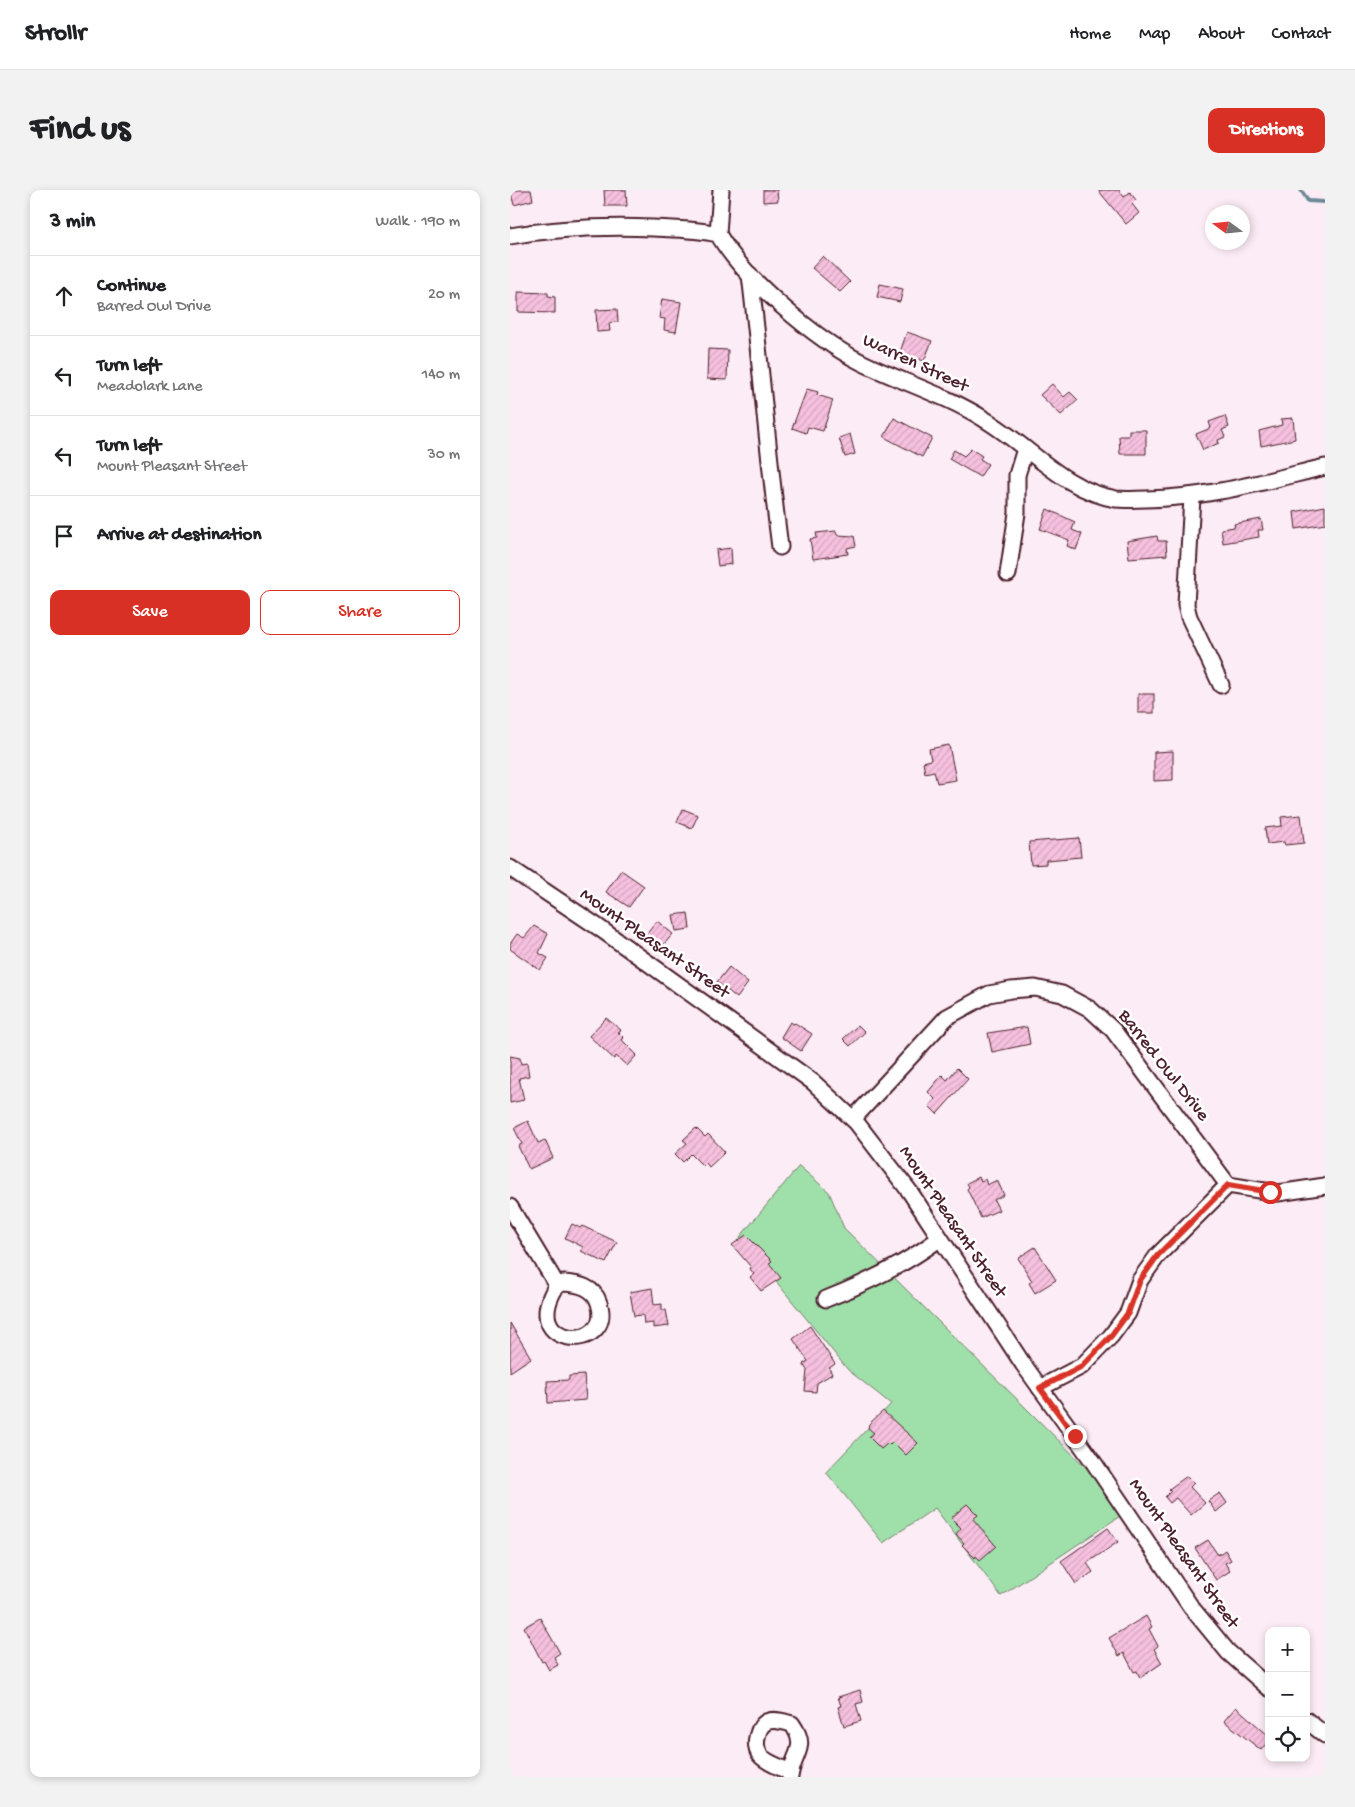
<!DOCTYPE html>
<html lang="en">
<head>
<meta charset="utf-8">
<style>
  :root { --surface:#fff; --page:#f2f2f2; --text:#202124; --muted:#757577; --line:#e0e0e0; --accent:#d93025 }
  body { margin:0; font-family:"Gochi Hand",sans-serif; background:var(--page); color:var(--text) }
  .controls { position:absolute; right:15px; bottom:15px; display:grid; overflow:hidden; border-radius:10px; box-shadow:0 2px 8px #0003 }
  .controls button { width:45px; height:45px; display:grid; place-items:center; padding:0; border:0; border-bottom:1px solid var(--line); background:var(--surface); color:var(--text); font:25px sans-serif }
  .compass { position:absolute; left:695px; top:15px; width:45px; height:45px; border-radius:50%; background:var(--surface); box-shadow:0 2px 8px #0003; rotate:285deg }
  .stop { position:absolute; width:15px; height:15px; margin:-11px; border:4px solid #d93025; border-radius:50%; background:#fff }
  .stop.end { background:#d93025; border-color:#fff; box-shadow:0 1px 5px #0008 }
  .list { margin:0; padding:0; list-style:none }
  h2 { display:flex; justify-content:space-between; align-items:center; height:65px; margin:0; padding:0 20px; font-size:21px }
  h2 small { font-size:16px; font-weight:400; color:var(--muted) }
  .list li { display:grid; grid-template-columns:32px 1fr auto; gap:15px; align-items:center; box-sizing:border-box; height:80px; padding:0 20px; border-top:1px solid var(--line) }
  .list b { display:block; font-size:19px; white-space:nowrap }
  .list p { margin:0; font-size:16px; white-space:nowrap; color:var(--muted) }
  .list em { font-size:16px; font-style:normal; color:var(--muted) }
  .actions { display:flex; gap:10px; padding:15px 20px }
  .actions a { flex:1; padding:11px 0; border:1px solid var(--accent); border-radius:10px; text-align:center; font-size:18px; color:var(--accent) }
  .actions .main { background:var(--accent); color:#fff }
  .icon { flex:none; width:28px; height:28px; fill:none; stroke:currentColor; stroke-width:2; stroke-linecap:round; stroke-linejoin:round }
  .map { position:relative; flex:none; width:815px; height:1587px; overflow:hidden; border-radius:10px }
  header { display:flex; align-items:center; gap:30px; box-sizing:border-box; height:70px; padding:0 25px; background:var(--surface); border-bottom:1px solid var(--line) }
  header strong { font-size:24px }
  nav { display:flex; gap:28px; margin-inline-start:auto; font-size:18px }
  .intro { display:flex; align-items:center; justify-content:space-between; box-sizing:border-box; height:120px; padding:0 30px }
  h1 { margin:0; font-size:35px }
  .button { padding:12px 22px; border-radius:10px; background:var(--accent); color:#fff; font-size:18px; font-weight:700 }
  main { display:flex; gap:30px; padding:0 30px }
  aside { flex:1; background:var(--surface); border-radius:10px; box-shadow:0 2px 8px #0003 }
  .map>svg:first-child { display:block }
  .green { fill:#9fe0aa; stroke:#74806a }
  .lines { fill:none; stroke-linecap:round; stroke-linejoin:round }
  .stream { stroke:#6a8995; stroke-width:4 }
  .building { fill:url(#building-hatch); stroke:#4a1f2b }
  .street-casing { stroke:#4a1f2b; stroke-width:19 }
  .street { stroke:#fff; stroke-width:15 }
  .route { stroke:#d93025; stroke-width:6 }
  .labels { text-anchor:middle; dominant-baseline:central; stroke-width:5; stroke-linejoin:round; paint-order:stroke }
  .street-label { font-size:19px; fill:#4a1f2b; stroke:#fff }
</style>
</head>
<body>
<header>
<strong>Strollr</strong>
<nav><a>Home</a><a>Map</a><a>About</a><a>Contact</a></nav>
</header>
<div class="intro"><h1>Find us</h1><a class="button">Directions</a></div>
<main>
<aside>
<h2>3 min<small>Walk · 190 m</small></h2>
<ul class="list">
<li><svg class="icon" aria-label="ahead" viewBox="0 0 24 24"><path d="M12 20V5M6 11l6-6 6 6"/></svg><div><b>Continue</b><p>Barred Owl Drive</p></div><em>20 m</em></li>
<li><svg class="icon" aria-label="left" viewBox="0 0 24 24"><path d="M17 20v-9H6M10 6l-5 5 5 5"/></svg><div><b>Turn left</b><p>Meadolark Lane</p></div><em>140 m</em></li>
<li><svg class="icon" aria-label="left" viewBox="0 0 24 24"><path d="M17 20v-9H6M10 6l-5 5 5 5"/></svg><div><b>Turn left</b><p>Mount Pleasant Street</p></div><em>30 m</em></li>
<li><svg class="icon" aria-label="arrive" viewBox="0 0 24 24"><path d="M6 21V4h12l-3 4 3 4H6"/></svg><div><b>Arrive at destination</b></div></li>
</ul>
<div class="actions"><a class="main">Save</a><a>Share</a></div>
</aside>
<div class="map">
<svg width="815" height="1587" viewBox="0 0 815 1587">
  <defs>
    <pattern id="building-hatch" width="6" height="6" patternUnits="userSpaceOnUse" patternTransform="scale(1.25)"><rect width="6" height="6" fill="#f6c1de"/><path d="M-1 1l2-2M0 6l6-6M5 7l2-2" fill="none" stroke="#d4a5bf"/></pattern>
  </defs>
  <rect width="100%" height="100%" fill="#fcecf5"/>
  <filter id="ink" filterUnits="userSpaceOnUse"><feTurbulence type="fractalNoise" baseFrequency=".02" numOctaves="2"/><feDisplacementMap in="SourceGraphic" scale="10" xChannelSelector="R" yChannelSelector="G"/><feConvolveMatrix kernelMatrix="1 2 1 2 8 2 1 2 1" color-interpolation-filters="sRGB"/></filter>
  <g filter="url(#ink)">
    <path class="green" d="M289,976L319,1002L334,1038L619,1320L491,1406L425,1318L373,1353L316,1282L381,1214L338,1180L230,1047Z"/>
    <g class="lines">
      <path class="stream" d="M791,0L798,11L815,12"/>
    </g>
    <g class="building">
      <path d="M0,0H21L23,10L4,15Z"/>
      <path d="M94,0H116L117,16H95Z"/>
      <path d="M253,0H267L268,11L253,12Z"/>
      <path d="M588,0H609L614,7L620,2L626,10L622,14L629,23L616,34Z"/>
      <path d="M313,66L340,92L330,102L302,78Z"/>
      <path d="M370,94L393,99L390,112L367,107Z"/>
      <path d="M8,102L38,103V106L45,107V123L8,122Z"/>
      <path d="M152,109L171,112L166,142L154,140L155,129L149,128Z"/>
      <path d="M107,119L108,132L99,133L100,141L87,142L86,120Z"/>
      <path d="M397,142L422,151L414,171L390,162Z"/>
      <path d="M198,159L218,160L217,190L197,189Z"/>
      <path d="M542,194L554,207L560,202L568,210L551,225L530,205Z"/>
      <path d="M297,199L308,202L307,205L323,210L313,241L298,237L296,243L282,238Z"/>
      <path d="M715,226L719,237L712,240L715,247L708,250L709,253L693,260L686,244L701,238L699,232Z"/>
      <path d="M384,228L422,248L412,267L374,247Z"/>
      <path d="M783,228L785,249L751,256L749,241L772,235L771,229Z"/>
      <path d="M619,240H636V264H610L609,246H619Z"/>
      <path d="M340,244L345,264L335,267L329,248Z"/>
      <path d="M461,259L472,266L470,269L478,274L470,287L439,269L444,260L454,266Z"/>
      <path d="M815,316V334L786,339L784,322Z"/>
      <path d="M537,319L565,332L562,340L572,344L566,360L557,356L559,350L530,339Z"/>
      <path d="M751,329L753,340H748L749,347L713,353L711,339L725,337L724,334Z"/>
      <path d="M326,341L327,345L344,346L346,356L337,358L338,364L303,369L300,349L307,348L306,343Z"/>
      <path d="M647,346L648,351H656L657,365L619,368L617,351Z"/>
      <path d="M221,358L222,374L208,376L206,360Z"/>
      <rect x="628" y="504" width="16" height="19"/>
      <path d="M439,555L446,590L427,593L424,581L415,583L413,572L421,570L419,559Z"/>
      <path d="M663,561V590L644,591V562Z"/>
      <path d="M173,619L188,625L182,638L167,632Z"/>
      <path d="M791,625L794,653L775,655L774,652L757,654L755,638L772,636L771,627Z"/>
      <path d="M569,648L571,667L536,670V674L521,675L519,652Z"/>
      <path d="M111,680L134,696L119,717L96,702Z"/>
      <path d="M178,723L180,739L166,741L163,725Z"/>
      <path d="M147,731L163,744L147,762L132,750Z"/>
      <path d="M24,736L38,744L29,763L38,768L30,780L0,759V754L7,744L14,748Z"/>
      <path d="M219,777L238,793L227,808L207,792Z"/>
      <path d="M96,828L111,840L108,842L114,848L112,850L127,865L117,876L106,866L104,869L79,846Z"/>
      <path d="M280,832L284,834L285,833L302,844L291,861L271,847Z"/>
      <path d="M348,835L355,842L340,856L333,849Z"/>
      <path d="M517,837L520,854L482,862L478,843Z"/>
      <path d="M0,866L10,868L11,874L17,873L19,886L9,888L14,910L0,913Z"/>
      <path d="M447,878L458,889L427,924L419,916L425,909L418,902L432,885L437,890Z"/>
      <path d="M18,931L28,953L35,950L43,968L19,979L8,956L12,954L4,938Z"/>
      <path d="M186,938L195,947L198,944L215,962L199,977L196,973L193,976L181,964L173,972L165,964L177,953L173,950Z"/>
      <path d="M469,987L471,991L475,989L477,995L487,990L494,1005L484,1010L489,1020L471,1028L457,999L459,997L457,993Z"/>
      <path d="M62,1034L70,1038L72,1036L107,1052L96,1073L71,1061L73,1057L55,1048Z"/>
      <path d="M236,1045L262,1071L259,1073L271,1088L251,1101L240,1087L244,1084L240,1079L241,1077L222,1055Z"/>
      <path d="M525,1057L546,1090L525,1103L519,1093L522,1091L508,1068Z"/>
      <path d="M142,1098L144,1115L152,1114V1120H156L159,1136L143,1138V1133L134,1134L133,1125L124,1126L120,1102Z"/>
      <path d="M0,1133L21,1168L0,1182Z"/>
      <path d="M300,1136L325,1174L319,1178L322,1184L307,1193L306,1202L295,1201L297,1180L293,1174L298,1171L283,1149Z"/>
      <path d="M74,1185L76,1210L38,1213L37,1191L59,1190V1186Z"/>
      <path d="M373,1221L408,1253L396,1265L383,1252L380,1255L378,1253L371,1259L359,1247L364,1243L358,1238L359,1234Z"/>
      <path d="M677,1286L684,1293L680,1297L695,1313L681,1325L666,1308L660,1313L655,1307L661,1301L659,1299Z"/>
      <path d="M710,1303L717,1313L706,1322L698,1311Z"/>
      <path d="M457,1314L468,1325L463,1329L486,1356L470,1370L466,1366L465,1368L452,1355L454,1353L446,1344L451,1338L441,1328Z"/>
      <path d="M598,1338L608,1352L577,1373L583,1382L566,1394L551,1371Z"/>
      <path d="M698,1350L708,1365L715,1360L721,1370L715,1373L720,1381L706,1390L685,1358Z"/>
      <path d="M636,1426L642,1437L639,1439L648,1456L644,1459L652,1473L630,1488L627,1481L624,1482L614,1463L609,1466L599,1448Z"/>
      <path d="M30,1428L50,1463L44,1467L48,1475L39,1480L34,1471L32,1472L14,1437Z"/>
      <path d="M350,1500L353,1512L346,1514L351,1531L334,1536L328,1517L331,1516L328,1507Z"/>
      <path d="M726,1517L759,1546V1550L751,1560L714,1531Z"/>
    </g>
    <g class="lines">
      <g class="street-casing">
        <g id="street">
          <path d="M208,44L211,0"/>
          <path d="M0,46C48,38 94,36 143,38C165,39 187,39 208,44C233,88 305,149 351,172C391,192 436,205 474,229C517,254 554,301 606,309C616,310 627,309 636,309C698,308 756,291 815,277"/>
          <path d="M240,85C251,175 258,266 270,357"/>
          <path d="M682,307L676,415L679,427L711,495"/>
          <path d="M498,384L507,323V285L515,259"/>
          <path d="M0,678L88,737L223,834L303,892L346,932L400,1002L513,1174L582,1270L681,1417L718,1462L759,1498"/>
          <path d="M343,929L437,827L479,804L501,800L525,798L552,804L580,819L603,840L718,995L768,1003L815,996"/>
          <path d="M0,1017L47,1095"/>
          <path d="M54,1093C69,1094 84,1097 89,1113C106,1163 6,1160 47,1095Z"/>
          <path d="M316,1109C357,1093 394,1075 429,1049"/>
          <path d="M530,1198L572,1176L601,1146L618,1123L630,1090L648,1065L718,995"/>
          <path d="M796,1530L815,1545"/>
          <path d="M280,1587C283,1563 299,1558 282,1534C275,1532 266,1529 259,1531C247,1534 243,1556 250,1565C256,1573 272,1577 280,1583"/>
        </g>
      </g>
      <use href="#street" class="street"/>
    </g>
  </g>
  <g class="lines" filter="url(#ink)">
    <path class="route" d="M565,1246L530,1198L572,1176L601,1146L618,1123L630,1090L648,1065L718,995L760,1002"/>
  </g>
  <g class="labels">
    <g class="street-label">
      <text transform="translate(405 174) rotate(25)">Warren Street</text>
      <text transform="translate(144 754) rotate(35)">Mount Pleasant Street</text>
      <text transform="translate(653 876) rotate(52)">Barred Owl Drive</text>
      <text transform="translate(442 1032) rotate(56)">Mount Pleasant Street</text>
      <text transform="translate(673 1364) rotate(55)">Mount Pleasant Street</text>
    </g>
  </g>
</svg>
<div class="controls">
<button>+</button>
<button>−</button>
<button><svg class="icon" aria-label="locate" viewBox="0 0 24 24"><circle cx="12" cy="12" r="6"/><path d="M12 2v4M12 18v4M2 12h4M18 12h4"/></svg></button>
</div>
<svg class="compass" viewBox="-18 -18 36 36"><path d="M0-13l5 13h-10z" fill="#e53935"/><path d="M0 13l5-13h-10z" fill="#757577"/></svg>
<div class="stop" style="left:760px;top:1002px"></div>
<div class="stop end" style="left:565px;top:1246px"></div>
</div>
</main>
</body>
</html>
